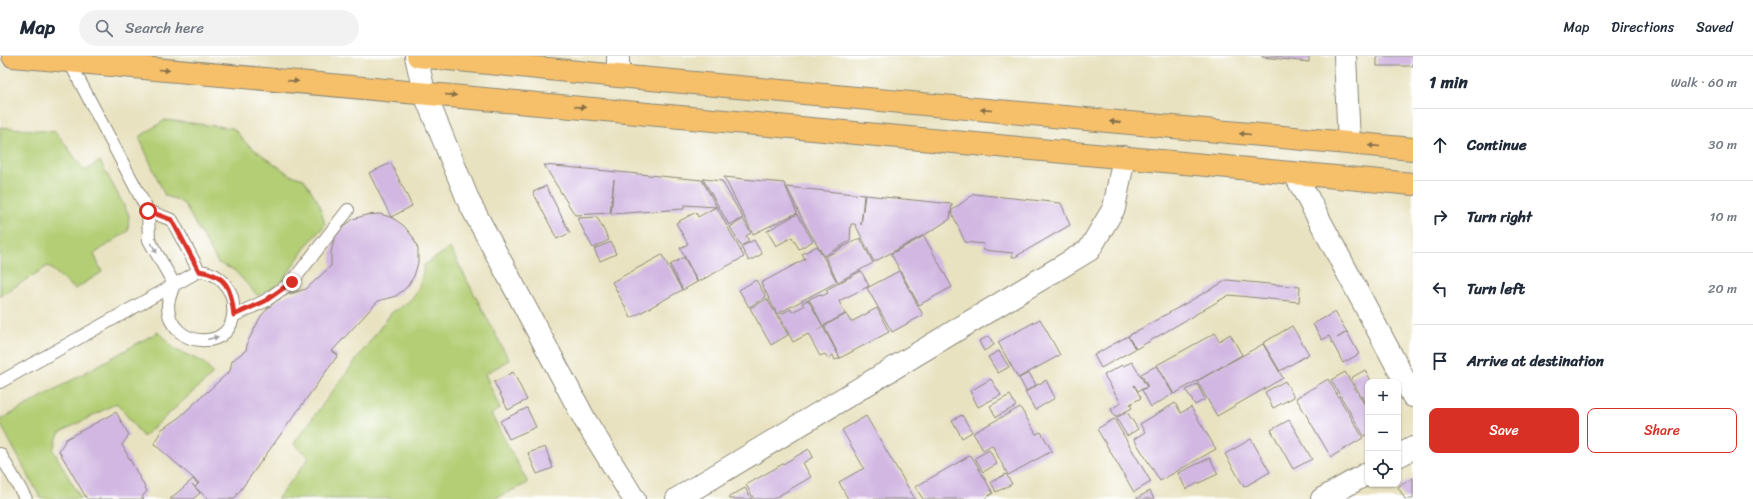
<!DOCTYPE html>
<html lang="en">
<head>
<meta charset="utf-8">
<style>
  :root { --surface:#fff; --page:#f2f2f3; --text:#1f2937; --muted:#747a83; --line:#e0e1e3; --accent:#d93025 }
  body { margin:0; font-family:Sriracha,sans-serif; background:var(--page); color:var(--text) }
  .controls { position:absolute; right:12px; bottom:12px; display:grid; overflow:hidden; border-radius:8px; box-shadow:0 1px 3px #0004 }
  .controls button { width:36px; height:36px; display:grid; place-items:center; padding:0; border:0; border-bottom:1px solid var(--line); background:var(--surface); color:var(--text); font:20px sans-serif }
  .stop { position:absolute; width:12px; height:12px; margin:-9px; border:3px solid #d93025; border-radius:50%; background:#fff }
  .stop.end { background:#d93025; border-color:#fff; box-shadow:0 1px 4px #0008 }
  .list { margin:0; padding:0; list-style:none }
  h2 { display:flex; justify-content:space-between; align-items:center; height:52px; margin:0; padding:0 16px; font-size:17px }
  h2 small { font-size:13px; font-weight:400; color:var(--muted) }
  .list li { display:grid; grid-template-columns:26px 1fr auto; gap:12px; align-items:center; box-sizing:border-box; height:72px; padding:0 16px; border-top:1px solid var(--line) }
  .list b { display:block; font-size:15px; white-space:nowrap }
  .list em { font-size:13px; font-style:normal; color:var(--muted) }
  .actions { display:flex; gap:8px; padding:12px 16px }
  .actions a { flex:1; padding:9px 0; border:1px solid var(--accent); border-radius:8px; text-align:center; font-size:14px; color:var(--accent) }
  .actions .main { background:var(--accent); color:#fff }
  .icon { flex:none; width:22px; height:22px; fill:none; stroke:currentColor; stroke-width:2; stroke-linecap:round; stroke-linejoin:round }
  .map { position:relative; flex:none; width:1413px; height:443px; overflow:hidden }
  header { display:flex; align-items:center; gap:24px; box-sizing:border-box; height:56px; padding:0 20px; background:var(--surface); border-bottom:1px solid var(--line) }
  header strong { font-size:19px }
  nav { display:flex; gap:22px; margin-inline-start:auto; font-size:14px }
  .search { width:280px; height:36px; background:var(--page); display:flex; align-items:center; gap:10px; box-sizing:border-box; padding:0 14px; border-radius:22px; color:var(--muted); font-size:15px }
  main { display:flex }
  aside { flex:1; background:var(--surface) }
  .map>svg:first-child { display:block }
  .green { fill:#b3ce74; stroke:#6f7c50 }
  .building { fill:#d1b7e2 }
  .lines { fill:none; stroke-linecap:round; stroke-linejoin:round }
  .lane-casing { stroke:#8a8676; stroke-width:14 }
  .street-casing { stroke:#8a8676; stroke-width:24 }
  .primary-casing { stroke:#8a8676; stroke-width:24 }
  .lane { stroke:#fff; stroke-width:12 }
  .street { stroke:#fff; stroke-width:22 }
  .primary { stroke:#f6c06b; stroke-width:22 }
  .oneway { fill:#866e48 }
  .oneway2 { fill:#a0a0a0 }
  .route { stroke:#d93025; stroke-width:5 }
</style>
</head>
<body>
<header>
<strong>Map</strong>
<div class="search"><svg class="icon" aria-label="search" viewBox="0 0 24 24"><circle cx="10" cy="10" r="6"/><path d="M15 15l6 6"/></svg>Search here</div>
<nav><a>Map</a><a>Directions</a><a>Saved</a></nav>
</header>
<main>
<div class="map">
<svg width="1413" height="443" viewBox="0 0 1413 443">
  <rect width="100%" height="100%" fill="#fff"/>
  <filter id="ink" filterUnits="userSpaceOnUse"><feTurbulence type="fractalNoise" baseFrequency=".025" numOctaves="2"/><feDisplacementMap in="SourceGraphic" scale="8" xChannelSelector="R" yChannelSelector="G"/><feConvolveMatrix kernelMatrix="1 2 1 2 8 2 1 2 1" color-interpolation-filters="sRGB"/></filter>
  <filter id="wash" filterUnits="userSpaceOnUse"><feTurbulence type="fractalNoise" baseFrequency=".012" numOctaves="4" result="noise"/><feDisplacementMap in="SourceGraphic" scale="16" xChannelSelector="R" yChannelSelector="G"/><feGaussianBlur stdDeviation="0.9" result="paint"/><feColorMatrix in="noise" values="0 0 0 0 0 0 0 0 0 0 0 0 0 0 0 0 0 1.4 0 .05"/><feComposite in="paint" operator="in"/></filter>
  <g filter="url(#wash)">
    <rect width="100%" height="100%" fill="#e8e2c0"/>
    <g class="green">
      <path d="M165,64L233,72L247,88L290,119L304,123L320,149L325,169L307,189L282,226L258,240L234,214L218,207L184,148L176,143L165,140L139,81Z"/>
      <path d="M0,71L56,76L85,115L100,105L129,159L128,175L94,198L102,216L75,233L48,210L0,240Z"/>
      <path d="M450,192L509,304L485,318L500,353L491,358L528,427L494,443H277L309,402L294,387L392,256C416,244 420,234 424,209Z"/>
      <path d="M158,276L176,294L203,306L213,318L143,381L117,347L59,377L53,394L81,443H41L0,367V364Z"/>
    </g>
    <g id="blocks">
      <g class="building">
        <path d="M1262,0H1309V6L1262,1Z"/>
        <rect x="1377" y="0" width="36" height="10"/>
        <path d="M391,107L412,150L391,161L369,117Z"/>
        <path d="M544,109L702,124L744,201L698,226L680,192L688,188L676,167L696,156L698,161L716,151L684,149V153L611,158L614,123L610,157L575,159Z"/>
        <path d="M724,121L784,127L797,157L753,178Z"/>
        <path d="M703,123L722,125L743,162L729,169Z"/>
        <path d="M546,130L570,177L557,183L533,136Z"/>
        <path d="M787,131L864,139L861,169L865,139L952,148L950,163L931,175L874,206L855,168H851L850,185L824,200L802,163Z"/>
        <path d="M974,138L1061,147L1070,169L1015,201H1012L1013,197L983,194L984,188L965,186L951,155Z"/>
        <path d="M380,158L393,162L404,170L413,181L418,193V207L414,220L407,231L396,240L378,245L332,295L338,299L234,443H208L195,431L199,427L154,388L162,373L175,365L230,315L232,305L246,294L248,285L261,260L268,252L276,245L289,238L306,233L331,210V197L334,183L342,172L353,163L366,159Z"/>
        <path d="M797,158L813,185L799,193L792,181L776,190L767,175Z"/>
        <path d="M597,161L609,184L593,192L577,162Z"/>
        <path d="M743,163L751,177L746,180L749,185L741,190L730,171Z"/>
        <path d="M924,180L952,231L919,249L891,198Z"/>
        <path d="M860,182L873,207L838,226L825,201Z"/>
        <path d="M754,184L762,198L749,205L741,191Z"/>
        <path d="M611,186L616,198L600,205L594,193Z"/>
        <path d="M817,190L837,226L777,258L761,227L805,203L802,198Z"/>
        <path d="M662,199L682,234L631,262L612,226Z"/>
        <path d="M684,201L697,226L683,234L670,209Z"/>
        <path d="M861,215L869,230L839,245L845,258L823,270L809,243L820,238L822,240L828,237L826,234Z"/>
        <path d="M899,215L923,259L892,276L867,232Z"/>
        <path d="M756,224L766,241L749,251L739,234Z"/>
        <path d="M1227,224L1300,231L1299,246L1229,239L1136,293L1128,280Z"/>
        <path d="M767,243L788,279L771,289L750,252Z"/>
        <path d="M808,244L823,270L817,274L823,271L840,302L835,304L833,299L828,303L825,298L820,300L808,278L793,286L779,259L791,253L792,256L804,250L802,247Z"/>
        <path d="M877,252L889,276L840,302L824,270L846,258L851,266Z"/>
        <path d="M1335,256L1347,276L1337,282L1347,276L1359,298L1343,307L1329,280L1322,284L1313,268Z"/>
        <path d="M1040,263L1060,299L1018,322L998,286Z"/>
        <path d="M1292,270L1309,298L1280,315L1263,287Z"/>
        <path d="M1215,277L1219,285L1230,278L1242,299L1174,338L1157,309Z"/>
        <path d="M989,280L994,289L984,295L979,285Z"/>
        <path d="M1128,280L1135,293L1101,312L1094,299Z"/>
        <path d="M1263,288L1283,322L1217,360L1197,325Z"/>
        <path d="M999,295L1009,311L998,317L988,301Z"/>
        <path d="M1132,306L1147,331L1138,335L1134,329L1141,342L1130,348L1132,352L1115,361L1111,353L1121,347L1104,319L1122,309L1123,310Z"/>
        <path d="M1156,310L1173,338L1151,351L1142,334L1148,331L1141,318Z"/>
        <path d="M1365,314L1372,326H1368V352L1351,322Z"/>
        <path d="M513,316L527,344L508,354L494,326Z"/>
        <path d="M1345,316L1368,354V378L1364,380L1331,324Z"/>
        <path d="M1029,317L1036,329L1026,335L1019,322Z"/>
        <path d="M991,323L1001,339L978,351L970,335Z"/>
        <path d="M1328,323L1363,382L1331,401L1296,342Z"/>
        <path d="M1046,324L1055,342L1035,354L1025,336Z"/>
        <path d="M1285,325L1294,341L1273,352L1265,336Z"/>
        <path d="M1197,328L1205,343L1195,349L1186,334Z"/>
        <path d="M1010,339L1016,350L996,361L990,350Z"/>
        <path d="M1175,347L1181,357L1191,351L1216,393L1160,425L1134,383L1145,376L1140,368Z"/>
        <path d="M1020,351L1036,378L1041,376L1052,395L1008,419L992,389L983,394L973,377Z"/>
        <path d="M527,352L536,371L509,383L500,365Z"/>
        <path d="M116,356L129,379L122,389L147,435L142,441L144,443H87L59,395L66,383Z"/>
        <path d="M1127,356L1138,373L1127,380L1116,362Z"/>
        <path d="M962,359L972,376L962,382L952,364Z"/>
        <path d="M866,360L915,443H848L839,426L864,412L842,374Z"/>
        <path d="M1114,363L1151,426L1134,436L1097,373Z"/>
        <path d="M1289,364L1312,403L1293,413L1271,374Z"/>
        <path d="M1251,383L1270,416L1244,431L1225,398Z"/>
        <path d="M545,391L553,412L537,418L528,397Z"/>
        <path d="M809,393L813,401L803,407L811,421L773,443H754L746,429Z"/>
        <path d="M989,394L997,408L983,416L975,402Z"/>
        <path d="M971,399L993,437L984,443H923L915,431Z"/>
        <path d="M1210,402L1218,418L1186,433L1178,417Z"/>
        <path d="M1006,418L1012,428L996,436L991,426Z"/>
        <path d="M1413,422V443H1405L1398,431Z"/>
        <path d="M193,423L198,428L195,431L192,428L200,437L193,443H170Z"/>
        <path d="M745,432L752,443H730L729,441Z"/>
        <path d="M1150,435L1154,443H1135Z"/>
      </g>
    </g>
  </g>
  <g filter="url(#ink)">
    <use href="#blocks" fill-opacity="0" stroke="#8a8676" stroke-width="1"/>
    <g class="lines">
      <g class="lane-casing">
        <g id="lane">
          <path d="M69,5L148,155L149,184L174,228C172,234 169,242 168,248C167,295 239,297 233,250C233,245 233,241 230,236C222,222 215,217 199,215L172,164L148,155"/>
          <path d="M235,259L265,245L292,226L348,154"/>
          <path d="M0,326L199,215"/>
          <path d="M0,398L26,443"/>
        </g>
      </g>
      <g class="street-casing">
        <g id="street">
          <path d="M416,0L424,36L469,146L585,364L634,443"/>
          <path d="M618,0V20"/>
          <path d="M1345,0L1349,87"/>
          <path d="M1295,118L1413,340"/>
          <path d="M1398,400L1413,392"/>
          <path d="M677,443L1089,194L1114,152L1124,101"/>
          <path d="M1322,443L1368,417"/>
        </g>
      </g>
      <g class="primary-casing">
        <g id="primary">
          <path d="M13,0L1413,128"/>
          <path d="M418,0L618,20L1413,93"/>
        </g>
      </g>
      <use href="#lane" class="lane"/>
      <use href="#street" class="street"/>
      <use href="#primary" class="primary"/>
    </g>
    <defs><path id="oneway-solid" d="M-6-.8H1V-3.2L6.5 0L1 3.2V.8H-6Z"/></defs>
    <g class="oneway">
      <use href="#oneway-solid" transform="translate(164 14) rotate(5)"/>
      <use href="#oneway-solid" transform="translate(293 25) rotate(5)"/>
      <use href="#oneway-solid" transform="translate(451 39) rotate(5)"/>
      <use href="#oneway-solid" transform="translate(580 51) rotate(5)"/>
      <use href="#oneway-solid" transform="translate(986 54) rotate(-175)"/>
      <use href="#oneway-solid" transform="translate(1115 66) rotate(-175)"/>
      <use href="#oneway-solid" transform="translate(1245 78) rotate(-175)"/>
      <use href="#oneway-solid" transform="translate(1374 90) rotate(-175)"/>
    </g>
    <g class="oneway2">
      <use href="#oneway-solid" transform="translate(154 192) rotate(60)"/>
      <use href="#oneway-solid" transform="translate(213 282) rotate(-14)"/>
    </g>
  </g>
  <g class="lines" filter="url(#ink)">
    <path class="route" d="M148,155L172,164L199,215C227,219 231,233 234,259L265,245L292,226"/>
  </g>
</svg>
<div class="controls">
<button>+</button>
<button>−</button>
<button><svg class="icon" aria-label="locate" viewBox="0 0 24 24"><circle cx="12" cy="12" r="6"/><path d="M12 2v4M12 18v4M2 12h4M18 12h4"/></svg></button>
</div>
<div class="stop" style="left:148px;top:155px"></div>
<div class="stop end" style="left:292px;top:226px"></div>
</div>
<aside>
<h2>1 min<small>Walk · 60 m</small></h2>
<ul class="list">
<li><svg class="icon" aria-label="ahead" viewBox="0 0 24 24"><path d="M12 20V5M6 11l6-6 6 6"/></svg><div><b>Continue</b></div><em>30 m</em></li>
<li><svg class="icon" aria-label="right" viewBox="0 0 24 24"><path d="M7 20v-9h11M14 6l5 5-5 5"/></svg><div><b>Turn right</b></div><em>10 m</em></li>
<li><svg class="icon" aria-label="left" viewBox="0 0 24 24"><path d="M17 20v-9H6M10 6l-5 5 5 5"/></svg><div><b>Turn left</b></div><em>20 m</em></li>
<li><svg class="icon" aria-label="arrive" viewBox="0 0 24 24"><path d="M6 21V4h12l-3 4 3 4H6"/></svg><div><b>Arrive at destination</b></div></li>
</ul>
<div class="actions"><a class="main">Save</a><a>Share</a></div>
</aside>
</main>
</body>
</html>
